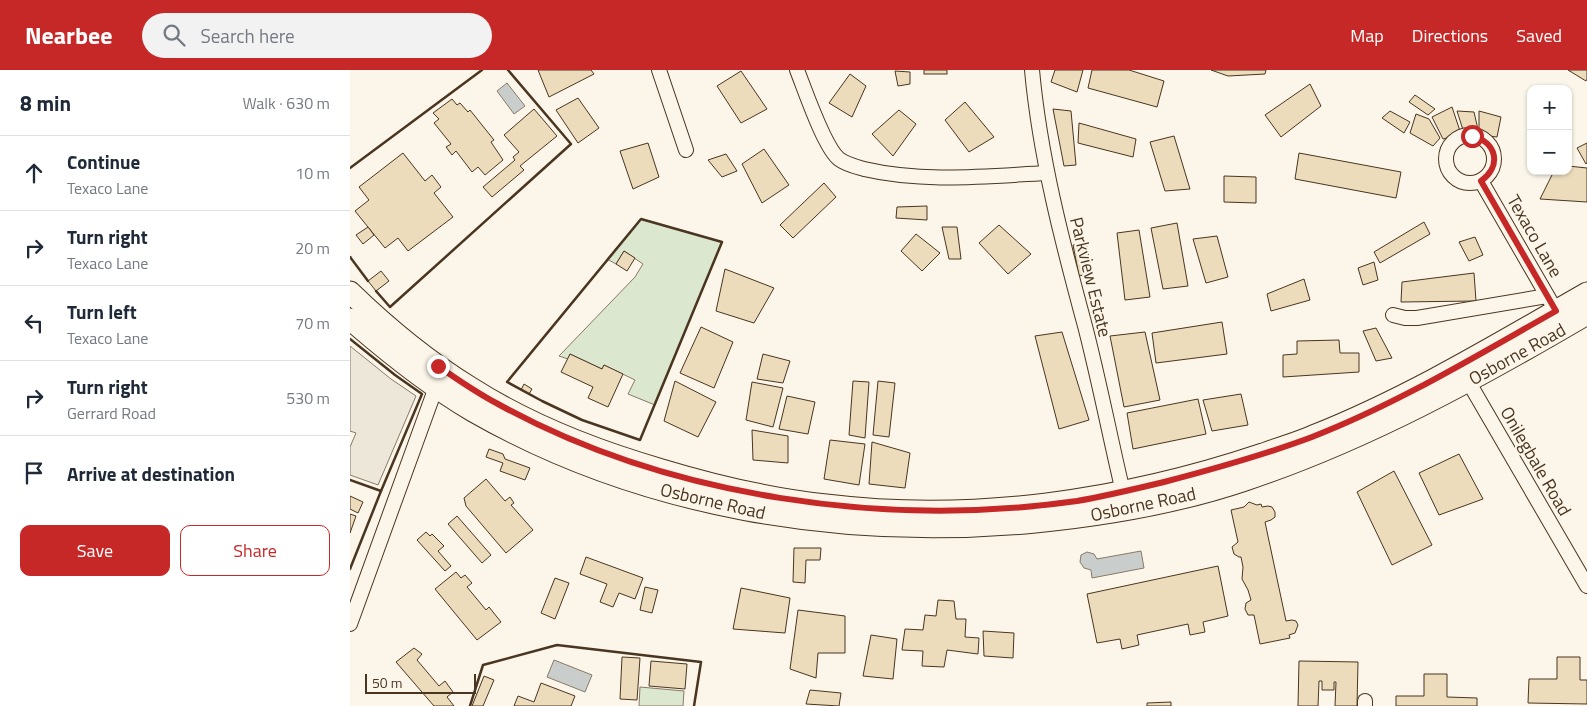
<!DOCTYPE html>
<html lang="en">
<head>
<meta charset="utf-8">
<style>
  :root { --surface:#fff; --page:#f2f2f3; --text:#1f2937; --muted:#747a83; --line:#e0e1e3; --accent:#c62828 }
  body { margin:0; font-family:"Titillium Web",sans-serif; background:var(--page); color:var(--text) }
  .controls { position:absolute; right:15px; top:15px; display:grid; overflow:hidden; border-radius:10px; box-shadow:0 1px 4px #0004 }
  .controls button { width:45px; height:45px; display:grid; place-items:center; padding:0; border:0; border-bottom:1px solid var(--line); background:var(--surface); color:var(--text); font:25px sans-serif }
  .scale { position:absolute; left:15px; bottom:12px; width:111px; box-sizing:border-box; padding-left:5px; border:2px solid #4a3520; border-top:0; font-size:14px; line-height:18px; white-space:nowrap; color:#4a3520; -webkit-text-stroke:4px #fbf6e9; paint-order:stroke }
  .stop { position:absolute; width:15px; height:15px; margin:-11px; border:4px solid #c62828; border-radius:50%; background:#fff }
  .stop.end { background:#c62828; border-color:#fff; box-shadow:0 1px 5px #0008 }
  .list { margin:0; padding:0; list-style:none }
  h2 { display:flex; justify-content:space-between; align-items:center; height:65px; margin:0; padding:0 20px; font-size:21px }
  h2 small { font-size:16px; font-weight:400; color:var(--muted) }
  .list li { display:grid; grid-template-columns:32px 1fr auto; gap:15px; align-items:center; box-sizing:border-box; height:75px; padding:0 20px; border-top:1px solid var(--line) }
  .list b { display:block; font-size:19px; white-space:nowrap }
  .list p { margin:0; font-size:16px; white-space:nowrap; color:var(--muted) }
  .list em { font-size:16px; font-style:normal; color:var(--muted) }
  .actions { display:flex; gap:10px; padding:15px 20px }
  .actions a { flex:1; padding:11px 0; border:1px solid var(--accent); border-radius:10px; text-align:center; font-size:18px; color:var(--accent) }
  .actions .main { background:var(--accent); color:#fff }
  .icon { flex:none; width:28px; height:28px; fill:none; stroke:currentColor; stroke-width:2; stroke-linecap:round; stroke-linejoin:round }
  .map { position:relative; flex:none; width:1237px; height:636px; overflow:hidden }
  header { display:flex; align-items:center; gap:30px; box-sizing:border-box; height:70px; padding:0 25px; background:var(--accent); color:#fff }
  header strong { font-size:24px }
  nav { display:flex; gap:28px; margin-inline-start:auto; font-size:18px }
  .search { width:350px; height:45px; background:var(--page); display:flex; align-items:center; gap:12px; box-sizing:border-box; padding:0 18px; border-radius:28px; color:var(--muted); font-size:19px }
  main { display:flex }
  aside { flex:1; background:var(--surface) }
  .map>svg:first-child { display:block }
  .green { fill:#dce7d0; stroke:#887966 }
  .parking { fill:#ede7d9; stroke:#887966 }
  .water { fill:#c9cecd; stroke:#887966 }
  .building { fill:#ecdcbc; stroke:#4a3520 }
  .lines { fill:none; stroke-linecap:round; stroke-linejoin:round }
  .minor-casing { stroke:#4a3520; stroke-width:16 }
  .primary-casing { stroke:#4a3520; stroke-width:23 }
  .minor { stroke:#fbf6e9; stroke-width:14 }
  .primary { stroke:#fbf6e9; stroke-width:21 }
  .wall { stroke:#4a3520; stroke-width:2.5 }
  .route { stroke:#c62828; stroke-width:6 }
  .labels { text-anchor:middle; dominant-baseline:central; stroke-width:4; stroke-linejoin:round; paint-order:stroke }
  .street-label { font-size:18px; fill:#4a3520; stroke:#fbf6e9 }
</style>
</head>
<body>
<header>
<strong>Nearbee</strong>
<div class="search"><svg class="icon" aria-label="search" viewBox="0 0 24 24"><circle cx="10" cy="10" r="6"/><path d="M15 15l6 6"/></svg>Search here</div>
<nav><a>Map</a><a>Directions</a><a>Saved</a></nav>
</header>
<main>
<aside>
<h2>8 min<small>Walk · 630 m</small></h2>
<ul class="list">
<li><svg class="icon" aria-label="ahead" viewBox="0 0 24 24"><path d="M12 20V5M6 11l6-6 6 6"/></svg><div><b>Continue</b><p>Texaco Lane</p></div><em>10 m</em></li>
<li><svg class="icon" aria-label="right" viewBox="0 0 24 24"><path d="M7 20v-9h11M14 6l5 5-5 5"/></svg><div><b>Turn right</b><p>Texaco Lane</p></div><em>20 m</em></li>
<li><svg class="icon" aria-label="left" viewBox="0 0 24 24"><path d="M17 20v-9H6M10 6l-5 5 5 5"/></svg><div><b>Turn left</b><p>Texaco Lane</p></div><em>70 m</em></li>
<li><svg class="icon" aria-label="right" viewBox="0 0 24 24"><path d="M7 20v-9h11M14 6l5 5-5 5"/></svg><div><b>Turn right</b><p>Gerrard Road</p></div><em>530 m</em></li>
<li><svg class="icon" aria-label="arrive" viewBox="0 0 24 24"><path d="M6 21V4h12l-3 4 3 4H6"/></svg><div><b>Arrive at destination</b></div></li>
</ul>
<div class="actions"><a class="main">Save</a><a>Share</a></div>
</aside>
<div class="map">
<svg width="1237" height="636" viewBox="0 0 1237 636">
  <rect width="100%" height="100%" fill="#fbf6e9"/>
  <g class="green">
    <path d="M291,149L372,172L305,335L278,324L285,310L254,295L252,299L220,284L218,289L209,286L285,207L293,194L274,181L266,194L257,189Z"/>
    <path d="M290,617L334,621L333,636H289Z"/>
  </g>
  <path class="parking" d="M0,276L41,309L66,326L28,415L0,405V377L6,363L0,361Z"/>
  <g class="water">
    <path d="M157,13L175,36L164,44L147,21Z"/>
    <path d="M791,481L794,498L742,508L741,500L734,498L730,492L731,485L737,482L744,484L747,489Z"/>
    <path d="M204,590L242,605L235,622L197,607Z"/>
  </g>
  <g class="building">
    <path d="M188,0H241L244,4L199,27Z"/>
    <rect x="574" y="0" width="23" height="4"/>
    <path d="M705,0H733L727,22L701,12Z"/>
    <path d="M742,0H779L814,11L807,37L738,18Z"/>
    <path d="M861,0H916L915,4L878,6Z"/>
    <path d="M1218,0H1237V9L1236,11Z"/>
    <path d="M391,1L417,39L391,53L367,16Z"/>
    <path d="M545,1L560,2V14L548,16Z"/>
    <path d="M500,4L516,16L502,47L479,33Z"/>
    <path d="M960,14L971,36L931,67L915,45Z"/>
    <path d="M1065,25L1085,39L1078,45L1059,32Z"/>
    <path d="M228,28L249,58L228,73L206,40Z"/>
    <path d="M102,29L107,35L110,33L118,42L120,40L144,70L141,72L153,90L135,105L128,97L122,102L106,81L102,85L96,77L101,74L84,53L89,49L83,43Z"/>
    <path d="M615,32L644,67L619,82L595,50Z"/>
    <path d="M1102,37L1111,64L1093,69L1082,47Z"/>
    <path d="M184,39L207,66L170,96L174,100L142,127L133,117L165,90L163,87L169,82L154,65Z"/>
    <path d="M703,39L721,41L726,95L714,96Z"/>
    <path d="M549,40L566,54L543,86L522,64Z"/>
    <path d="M1040,41L1060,52L1054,63L1032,48Z"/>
    <path d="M1107,41L1124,42L1129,64L1114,63Z"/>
    <path d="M1129,41L1151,47L1147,67L1129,65Z"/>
    <path d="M1066,44L1079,49L1090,68L1083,76L1060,63Z"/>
    <path d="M729,53L786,69L783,87L728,73Z"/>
    <path d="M824,66L840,119L815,121L800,72Z"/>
    <path d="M298,73L309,107L283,119L270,81Z"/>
    <path d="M1237,73V93L1236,94L1227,78Z"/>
    <path d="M414,79L439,115L412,133L392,94Z"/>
    <path d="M53,83L75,111L82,105L91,117L84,123L103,147L58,181L48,168L35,178L5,141L19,130L9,117Z"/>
    <path d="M949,83L1051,102L1046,128L945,109Z"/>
    <path d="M376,84L387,101L372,107L358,90Z"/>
    <path d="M1218,96L1237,98V132L1190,129L1204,101H1218Z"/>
    <path d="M874,106L906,107V133L874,132Z"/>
    <path d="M474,113L486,127L443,168L430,155Z"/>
    <path d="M577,136V150L546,148L547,137Z"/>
    <path d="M1074,152L1080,164L1030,193L1024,182Z"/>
    <path d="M827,153L838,216L813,219L801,158Z"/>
    <path d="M649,155L681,184L658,204L629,173Z"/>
    <path d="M18,157L24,165L13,174L6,165Z"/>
    <path d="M592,157H607L611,189H599Z"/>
    <path d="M789,160L800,227L775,230L767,163Z"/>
    <path d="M566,164L590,183L572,201L551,181Z"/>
    <path d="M867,166L878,207L856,213L843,169Z"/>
    <path d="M1125,167L1133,185L1119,191L1109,172Z"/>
    <path d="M736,173L742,203L729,206L723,175Z"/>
    <path d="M274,181L285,188L277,201L266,194Z"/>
    <path d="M1024,192L1028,210L1013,215L1008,198Z"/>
    <path d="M375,199L424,218L404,253L366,241Z"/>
    <path d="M31,201L39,211L26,221L18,211Z"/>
    <path d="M1124,203L1126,231L1051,232L1052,212Z"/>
    <path d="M954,209L960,230L921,241L917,224Z"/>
    <path d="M872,252L877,284L806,293L802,263Z"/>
    <path d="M351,257L383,272L364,318L330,303Z"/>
    <path d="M1026,258L1042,288L1026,291L1013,261Z"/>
    <path d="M712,262L739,350L709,359L685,266Z"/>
    <path d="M795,262L810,330L774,337L760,266Z"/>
    <path d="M989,270L990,283H1009V302L933,307V285L947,284V271Z"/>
    <path d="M220,284L252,299L254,295L273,304L258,337L238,328L243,317L211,302Z"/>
    <path d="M413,284L440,291L433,313L407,309Z"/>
    <path d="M325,311L366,332L348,367L314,351Z"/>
    <path d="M503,311L519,312L515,368L499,365Z"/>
    <path d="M528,311L545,313L539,367L523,365Z"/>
    <path d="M402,312L433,318L423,357L396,350Z"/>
    <path d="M174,314L182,319L179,324L171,320Z"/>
    <path d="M891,324L898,355L862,361L853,330Z"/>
    <path d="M437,326L465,332L458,364L429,359Z"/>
    <path d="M848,329L856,364L783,379L777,343Z"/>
    <path d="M402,360L438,366V393L403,390Z"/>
    <path d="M480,370L515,374L509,415L474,409Z"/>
    <path d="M522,372L560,383L555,418L519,414Z"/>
    <path d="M139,379L153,384L155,389L180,398L175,410L150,401L153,393L136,387Z"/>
    <path d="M1109,384L1133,429L1089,445L1069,403Z"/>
    <path d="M1044,401L1082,475L1042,495L1007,422Z"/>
    <path d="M136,409L155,431L160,427L164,433L161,435L183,460L156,483L116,436L114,428Z"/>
    <path d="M0,426L13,432L8,443L0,439Z"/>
    <path d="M899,432L907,435L911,434L912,437L918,436L922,437L925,442V447L921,450L915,452L936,551L942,550L946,551L948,555L945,563L939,565L940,568L910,574L904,545H898L895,539L896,533L901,530L898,520L892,509L893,497L891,487H889L884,484L882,477L888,472L881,440L894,437Z"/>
    <path d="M0,444L6,446L0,463Z"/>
    <path d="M107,446L141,485L132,493L98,454Z"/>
    <path d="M76,462L80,466L82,464L94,476L88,481L101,496L95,501L67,470Z"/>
    <path d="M444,478H471L470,490H456L455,513L443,512Z"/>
    <path d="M236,487L293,508L285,529L269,523L263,537L250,532L257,514L230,504Z"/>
    <path d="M868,496L878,546L853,552L855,562L840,565L838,554L787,565L789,575L772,579L770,569L747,573L737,524Z"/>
    <path d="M106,502L111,508L115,505L122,513L117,517L136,540L139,537L151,552L127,570L85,519Z"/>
    <path d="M205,508L219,513L205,549L191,543Z"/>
    <path d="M295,517L308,520L302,543L290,540Z"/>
    <path d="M391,518L440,528L435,563L383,559Z"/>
    <path d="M588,530L604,531L606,549H616L615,567L629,568L628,584L597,580L594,597L572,596L573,581L552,580L555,559L573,560L575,545L586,546Z"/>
    <path d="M448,540L495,546V583H468L466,608L440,599Z"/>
    <path d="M633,561L664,563L663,588L634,586Z"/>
    <path d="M521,565L547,569L543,609L513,606Z"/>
    <path d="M64,578L72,584L67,590L89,616L95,611L103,622L97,627L104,636H84L46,592Z"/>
    <path d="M272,587L290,588L287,630L270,629Z"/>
    <path d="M1207,587H1230V610H1237V634L1178,633L1179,609H1207Z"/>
    <path d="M301,591L337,594L335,619L299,616Z"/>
    <path d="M949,591L1008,592L1007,636H985L986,612H984V620H972V611H969L968,636H948Z"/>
    <path d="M1074,604H1097V627L1127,628V636H1046V626H1074Z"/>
    <path d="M134,606L144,610L133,636H122Z"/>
    <path d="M191,613L225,626L221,636H164L168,626L184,632Z"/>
    <path d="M460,620L491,623L489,636L456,634Z"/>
    <path d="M821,632V636H797V633Z"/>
  </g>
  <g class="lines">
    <g class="minor-casing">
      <g id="minor">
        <path d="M309,0L336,80"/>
        <path d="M447,0C455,20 474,77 489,89C495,94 507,97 514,99C574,113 636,106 697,103"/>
        <path d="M682,0C690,87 712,171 735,256C749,310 760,367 773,422"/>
        <circle cx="1120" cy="89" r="24"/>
        <path d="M1131,111L1202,234"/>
        <path d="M1043,245L1055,248H1067L1197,226"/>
        <path d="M1118,311L1237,516"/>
        <path d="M0,554L86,317"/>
        <path d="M1015,636V631"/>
      </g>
    </g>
    <g class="primary-casing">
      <g id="primary">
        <path d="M0,222C37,258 77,291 121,318C179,355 246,381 312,400C365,416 421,429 476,435C623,453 773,431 913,384C929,378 947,373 963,366C1059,328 1148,274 1237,223"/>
        <path d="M0,249C39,283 79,315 123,341C292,438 493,470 685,452C756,445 827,433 895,410C1015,370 1128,308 1237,244"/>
      </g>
    </g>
    <use href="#minor" class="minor"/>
    <use href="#primary" class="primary"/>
    <g class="wall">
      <path d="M0,98L132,0"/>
      <path d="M291,149L372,172L290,370L232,350L192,331L157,312Z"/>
      <path d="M0,187L18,211"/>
      <path d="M26,221L40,237L221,74L158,0"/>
      <path d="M0,269L45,305L72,324L31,421L0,499"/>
      <path d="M0,410L31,421"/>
      <path d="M120,636L133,595L207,575L351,592L344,636"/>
    </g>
  </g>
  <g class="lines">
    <path class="route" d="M88,296C108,310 127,323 148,334C318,428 536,458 727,431C756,426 785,419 814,412C864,399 914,385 962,367C1047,334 1126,286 1206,241L1131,111C1152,96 1147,72 1122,66"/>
  </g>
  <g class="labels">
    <g class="street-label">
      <text transform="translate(1185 166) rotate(60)">Texaco Lane</text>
      <text transform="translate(741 207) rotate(76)">Parkview Estate</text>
      <text transform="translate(1167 284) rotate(-29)">Osborne Road</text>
      <text transform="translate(1186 391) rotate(60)">Onilegbale Road</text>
      <text transform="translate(363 431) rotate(13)">Osborne Road</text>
      <text transform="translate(793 434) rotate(-12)">Osborne Road</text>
    </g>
  </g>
</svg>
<div class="controls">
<button>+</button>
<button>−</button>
</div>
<div class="scale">50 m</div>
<div class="stop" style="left:1122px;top:66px"></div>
<div class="stop end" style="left:88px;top:296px"></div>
</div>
</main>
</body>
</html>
